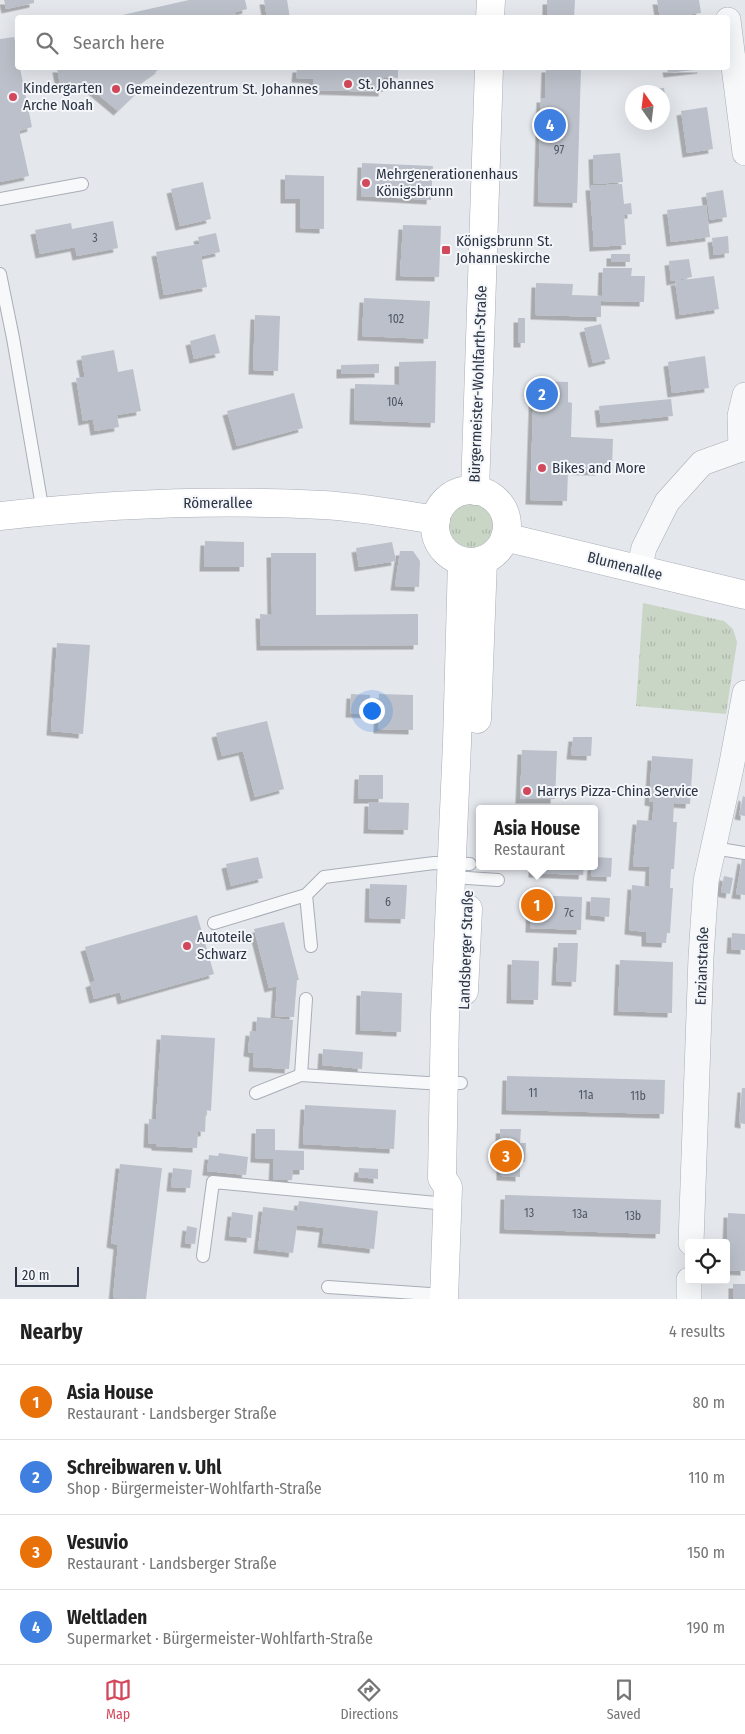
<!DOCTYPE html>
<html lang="en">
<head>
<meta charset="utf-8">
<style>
  :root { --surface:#fff; --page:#f2f2f2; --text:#222; --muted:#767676; --line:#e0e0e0; --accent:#d1495b }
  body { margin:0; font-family:"Fira Sans Condensed",sans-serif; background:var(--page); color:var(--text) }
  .controls { position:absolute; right:15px; bottom:15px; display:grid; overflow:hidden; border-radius:5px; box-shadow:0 5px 20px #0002 }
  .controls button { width:45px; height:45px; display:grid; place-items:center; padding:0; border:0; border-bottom:1px solid var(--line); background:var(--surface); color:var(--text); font:25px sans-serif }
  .compass { position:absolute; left:625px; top:85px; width:45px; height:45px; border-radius:50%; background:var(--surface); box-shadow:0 5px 20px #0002; rotate:346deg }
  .scale { position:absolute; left:15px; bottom:12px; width:64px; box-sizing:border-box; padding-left:5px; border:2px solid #2b3445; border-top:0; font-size:14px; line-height:18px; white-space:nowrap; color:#2b3445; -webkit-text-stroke:4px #f4f6f9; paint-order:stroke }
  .you { position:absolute; left:371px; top:710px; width:18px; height:18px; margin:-12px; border:4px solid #fff; border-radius:50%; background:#1a73e8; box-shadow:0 0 0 8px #1a73e833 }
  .badge { display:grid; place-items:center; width:32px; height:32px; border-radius:50%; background:var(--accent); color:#fff; font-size:16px; font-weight:700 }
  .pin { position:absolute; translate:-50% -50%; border:2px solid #fff; box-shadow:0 1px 5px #0006 }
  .popup { position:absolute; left:476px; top:805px; width:122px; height:65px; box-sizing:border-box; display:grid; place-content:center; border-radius:5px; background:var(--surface); filter:drop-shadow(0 1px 4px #0005); font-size:16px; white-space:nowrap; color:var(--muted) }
  .popup b { font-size:19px; color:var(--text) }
  .popup::after { content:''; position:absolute; left:50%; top:100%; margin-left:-10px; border:10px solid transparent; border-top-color:var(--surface) }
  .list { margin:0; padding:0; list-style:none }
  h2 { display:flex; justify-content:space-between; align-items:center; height:65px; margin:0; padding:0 20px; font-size:21px }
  h2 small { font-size:16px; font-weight:400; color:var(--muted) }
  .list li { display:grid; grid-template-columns:32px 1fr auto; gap:15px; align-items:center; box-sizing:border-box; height:75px; padding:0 20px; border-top:1px solid var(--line) }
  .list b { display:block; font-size:19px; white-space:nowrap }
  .list p { margin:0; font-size:16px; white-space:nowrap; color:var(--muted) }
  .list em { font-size:16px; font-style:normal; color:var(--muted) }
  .icon { flex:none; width:28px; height:28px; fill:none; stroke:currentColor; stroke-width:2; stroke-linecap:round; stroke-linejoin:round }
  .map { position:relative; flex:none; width:745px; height:1299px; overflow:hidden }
  .search { position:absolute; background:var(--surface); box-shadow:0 5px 20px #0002; left:15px; right:15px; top:15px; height:55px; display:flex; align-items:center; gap:12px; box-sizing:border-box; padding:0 18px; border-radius:5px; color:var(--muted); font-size:19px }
  .sheet { height:365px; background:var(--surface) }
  nav { display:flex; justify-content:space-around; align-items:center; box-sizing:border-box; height:70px; border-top:1px solid var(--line); background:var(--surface); font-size:14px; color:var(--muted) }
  nav a { display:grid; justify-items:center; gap:2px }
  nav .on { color:var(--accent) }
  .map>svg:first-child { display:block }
  .grass { fill:url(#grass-tufts) }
  .building { fill:#bbc0ca; filter:url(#shadow) }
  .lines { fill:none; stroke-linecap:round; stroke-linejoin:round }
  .lane-casing { stroke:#a9aeb7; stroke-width:14 }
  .street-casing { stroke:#a9aeb7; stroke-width:26 }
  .secondary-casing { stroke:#a9aeb7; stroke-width:29 }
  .lane { stroke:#f7f8fa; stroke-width:12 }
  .street { stroke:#f7f8fa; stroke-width:25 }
  .secondary { stroke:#fff; stroke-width:28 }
  .poi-dot { fill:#d1495b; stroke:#f4f6f9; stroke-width:2 }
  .labels { text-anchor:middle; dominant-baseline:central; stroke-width:4; stroke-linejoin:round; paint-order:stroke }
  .number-label { font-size:12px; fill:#4f5766 }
  .poi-label { font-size:15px; fill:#2b3445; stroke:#f4f6f9; text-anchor:start }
  .street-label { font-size:15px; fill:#2b3445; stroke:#f4f6f9 }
</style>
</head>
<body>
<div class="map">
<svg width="745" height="1299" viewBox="0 0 745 1299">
  <defs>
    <pattern id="grass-tufts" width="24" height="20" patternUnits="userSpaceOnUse" patternTransform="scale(1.25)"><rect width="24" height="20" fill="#c9d6c5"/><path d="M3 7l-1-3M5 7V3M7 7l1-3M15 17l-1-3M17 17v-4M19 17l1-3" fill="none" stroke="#adb8ab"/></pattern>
    <filter id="shadow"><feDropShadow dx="-4.5" dy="4.5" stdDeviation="0" flood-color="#0004"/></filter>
  </defs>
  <rect width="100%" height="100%" fill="#e4e7ec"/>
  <g class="grass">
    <circle cx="470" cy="526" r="23"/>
    <path d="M643,603L724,621L733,629L737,642L726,714L636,706Z"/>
  </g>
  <g class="building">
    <path d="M4,0H34V3L6,9Z"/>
    <path d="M189,0H245L247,9L236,12V18H109Z"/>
    <path d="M264,0H287L290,18H267Z"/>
    <path d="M547,0H575L574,18H547Z"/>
    <path d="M657,0H699L701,13L660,18Z"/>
    <path d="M14,37L18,53V68H20L32,127L19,131L29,176L0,182V39Z"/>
    <path d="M57,68H161L138,84L141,89L118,111L88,86L61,90Z"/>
    <path d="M297,68H398V78L384,77L383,92L313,90V79L296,78Z"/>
    <path d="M546,68H581L577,203L538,202L541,98H545Z"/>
    <path d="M667,68H702V69L668,73Z"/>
    <path d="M664,88L668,117L662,118V92H645L644,90Z"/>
    <path d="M707,107L713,149L687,153L681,111Z"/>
    <path d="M620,153L623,182L594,184L593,155Z"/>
    <path d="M362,163L433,166L431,200L361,196Z"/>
    <path d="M285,175L324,176V229L300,228V199H285Z"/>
    <path d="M203,182L211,219L180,226L171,189Z"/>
    <path d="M622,184L624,204L631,203L632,214L624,215L626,245L594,247L590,186Z"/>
    <path d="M723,190L727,217L710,220L706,193Z"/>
    <path d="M706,205L710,237L671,242L667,210Z"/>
    <path d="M113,221L118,248L77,256L75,247L40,254L35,230L71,223L72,229Z"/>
    <path d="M403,225L441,226L439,277L400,276Z"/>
    <path d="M216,233L220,252L202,256L198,237Z"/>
    <path d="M728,236L729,253L714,255L712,238Z"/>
    <path d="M199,244L207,287L164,295L156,252Z"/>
    <rect x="611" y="254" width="19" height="8"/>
    <path d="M689,259L692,277L671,281L669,261Z"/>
    <path d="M603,268H632L631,276H645L644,302L601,301V317L535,315L536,283L573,284L572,295L602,296Z"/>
    <path d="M714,276L719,309L680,315L675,281Z"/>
    <path d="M364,298L430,301L428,339L362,336Z"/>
    <path d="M255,315L280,316L278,371L253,370Z"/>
    <rect x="518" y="318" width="7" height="25"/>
    <path d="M601,324L610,359L593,363L584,328Z"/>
    <path d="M215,334L220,353L194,359L190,341Z"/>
    <path d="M114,350L118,372L133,369L141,411L117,415L119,427L95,431L93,419L83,421L76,378L85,377L81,356Z"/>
    <path d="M705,356L709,388L672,393L668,362Z"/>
    <path d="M436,361L435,423L354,420L355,384L399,385V362Z"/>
    <path d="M379,364V373L341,374V365Z"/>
    <path d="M534,381L568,382V402L572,403L571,437L613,439L612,468H600V471L568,470L567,501L530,500Z"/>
    <path d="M294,393L303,428L237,446L227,411Z"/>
    <path d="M671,399L673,416L601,423L599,406Z"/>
    <path d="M205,541L244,542V567H204Z"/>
    <path d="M392,542L396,561L359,567L356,548Z"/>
    <path d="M400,551H413L420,561L419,587L395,586Z"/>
    <path d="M271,553H316V615L418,614V645L261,646L260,614L272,615Z"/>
    <path d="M57,643L90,645L83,734L51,731Z"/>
    <path d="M351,694L370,695V714L350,713Z"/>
    <path d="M379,694L413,695V730L378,729Z"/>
    <path d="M267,721L284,789L255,797L243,751L222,756L216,733Z"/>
    <path d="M573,737H592L591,756L571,755Z"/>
    <path d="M522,750L557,751L555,799H520Z"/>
    <path d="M652,756L693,759L690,804L674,803L673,822H677L674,869H671L670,888H673L670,933H667L666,943L646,942V932L629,930L632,885L649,887L650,867L633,866L637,820L652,821L654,802L659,803L649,801Z"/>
    <path d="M359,775H383V799H358Z"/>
    <path d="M743,796L745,797V816L739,815Z"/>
    <path d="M369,802L409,803L408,830L368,829Z"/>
    <path d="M258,857L263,878L231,886L226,864Z"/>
    <path d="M594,857L612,858L611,877L591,876L592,866H594Z"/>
    <path d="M742,859L745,860V895L736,894Z"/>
    <path d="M533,866H584L583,875L533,873Z"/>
    <path d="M724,876L733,878L730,894L721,892Z"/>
    <path d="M370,884L407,885L405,919L369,918Z"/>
    <path d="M531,895L582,897L581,930L530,928Z"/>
    <path d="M591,897L610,898L609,917L590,915Z"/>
    <path d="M197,915L214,974L122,1000L120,992L94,999L90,983L95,981L85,947Z"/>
    <path d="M284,922L299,980H297L294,1017L275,1016L277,986L269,988L254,929Z"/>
    <path d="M732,933L745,934V950L731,949Z"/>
    <path d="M558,943H578L576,982L556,981Z"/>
    <path d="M512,960L539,961L538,1000L511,999Z"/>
    <path d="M620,960L673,962L672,1013L618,1011Z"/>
    <path d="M361,991L402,993L401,1032L360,1030Z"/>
    <path d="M257,1017L293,1020L289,1069L253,1067L254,1053L248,1052L250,1031L256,1032Z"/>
    <path d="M161,1035L215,1038L211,1111L206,1110L205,1132L198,1131L197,1148L156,1146V1144L148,1143L149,1119L156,1120Z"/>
    <path d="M323,1049L363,1052L362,1069L322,1065Z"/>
    <path d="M507,1076L665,1080L664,1114L506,1110Z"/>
    <path d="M742,1088H745V1124L739,1123Z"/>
    <path d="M305,1105L396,1110L394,1149L303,1144Z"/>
    <path d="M256,1129H275V1150L304,1151V1170H293L292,1180H273L274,1159L255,1158Z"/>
    <path d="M500,1129H521L520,1143H526L525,1162H520V1177L501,1176Z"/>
    <path d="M219,1153L248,1157L246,1175L207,1171L209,1155L218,1156Z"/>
    <path d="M120,1164L162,1168L146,1299L113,1298L118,1245L111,1243Z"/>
    <path d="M173,1168L192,1170L190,1188L171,1187Z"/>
    <path d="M359,1168L378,1169V1179L358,1177Z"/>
    <path d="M505,1195L661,1200L660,1234L504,1229Z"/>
    <path d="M299,1201L378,1211L374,1249L322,1243L324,1228L297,1225L293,1253L258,1249L263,1207L297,1211Z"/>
    <path d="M232,1212L253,1215L251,1238L229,1236Z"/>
    <path d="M728,1213L745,1214V1271L726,1270Z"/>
    <path d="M187,1226L197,1228L195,1244L185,1243Z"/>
    <rect x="733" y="1284" width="12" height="15"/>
  </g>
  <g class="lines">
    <g class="lane-casing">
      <g id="lane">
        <path d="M0,199L82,184"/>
        <path d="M0,274L13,338L43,512"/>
        <path d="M713,848L745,853"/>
        <path d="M452,877L498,880"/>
        <path d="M306,895L311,946"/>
        <path d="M214,923L306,895L324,877L434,863L470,864"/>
        <path d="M306,999L301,1075L427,1083H461"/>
        <path d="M256,1093L301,1075"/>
        <path d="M203,1256L213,1182L447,1204"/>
        <path d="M328,1287L444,1295"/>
      </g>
    </g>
    <g class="street-casing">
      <g id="street">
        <path d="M728,20L745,153"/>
        <path d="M741,449L740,416L745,395"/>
        <path d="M639,569L644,548L667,502L702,463L741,449H745"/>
        <path d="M691,1243L701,957L706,881L731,768L745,693"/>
        <path d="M689,1299V1280"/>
      </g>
    </g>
    <g class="secondary-casing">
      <g id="secondary">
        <path d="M490,18L491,0"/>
        <circle cx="471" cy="526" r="36"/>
        <path d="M475,491L489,68"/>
        <path d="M0,516C107,504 215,499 323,505C360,507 398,514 436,520"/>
        <path d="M505,537L745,595"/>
        <path d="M477,719L483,560"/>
        <path d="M464,991L468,909"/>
        <path d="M444,1299L448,1187L442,1178L445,1015L457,743L462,561"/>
      </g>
    </g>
    <use href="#lane" class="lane"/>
    <use href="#street" class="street"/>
    <use href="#secondary" class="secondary"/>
  </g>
  <g class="poi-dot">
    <circle cx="348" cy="84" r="5"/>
    <circle cx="116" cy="89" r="5"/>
    <circle cx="13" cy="97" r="5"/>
    <circle cx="366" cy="183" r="5"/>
    <rect x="441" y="245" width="10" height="10" rx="2.5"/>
    <circle cx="542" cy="468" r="5"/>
    <circle cx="527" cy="791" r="5"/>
    <circle cx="187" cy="946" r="5"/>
  </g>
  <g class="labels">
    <g class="number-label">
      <text x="559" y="150">97</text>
      <text x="95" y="238">3</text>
      <text x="396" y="319">102</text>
      <text x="395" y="402">104</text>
      <text x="388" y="902">6</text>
      <text x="569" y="913">7c</text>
      <text x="533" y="1093">11</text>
      <text x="586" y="1095">11a</text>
      <text x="638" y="1096">11b</text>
      <text x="529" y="1213">13</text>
      <text x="580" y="1214">13a</text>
      <text x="633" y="1216">13b</text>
    </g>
    <g class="poi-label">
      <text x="358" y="84">St. Johannes</text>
      <text x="23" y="88">Kindergarten<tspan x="23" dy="17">Arche Noah</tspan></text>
      <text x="126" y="89">Gemeindezentrum St. Johannes</text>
      <text x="376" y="174">Mehrgenerationenhaus<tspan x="376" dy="17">Königsbrunn</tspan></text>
      <text x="456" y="241">Königsbrunn St.<tspan x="456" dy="17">Johanneskirche</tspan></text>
      <text x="552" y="468">Bikes and More</text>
      <text x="537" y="791">Harrys Pizza-China Service</text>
      <text x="197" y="937">Autoteile<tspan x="197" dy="17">Schwarz</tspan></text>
    </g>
    <g class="street-label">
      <text transform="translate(478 384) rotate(-88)">Bürgermeister-Wohlfarth-Straße</text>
      <text x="218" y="503">Römerallee</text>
      <text transform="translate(625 566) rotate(14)">Blumenallee</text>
      <text transform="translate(466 950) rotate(-88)">Landsberger Straße</text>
      <text transform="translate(702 966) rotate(-88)">Enzianstraße</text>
    </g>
  </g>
</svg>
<div class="controls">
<button><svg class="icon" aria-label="locate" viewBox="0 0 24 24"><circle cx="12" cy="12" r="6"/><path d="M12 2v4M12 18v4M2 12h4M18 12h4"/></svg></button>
</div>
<svg class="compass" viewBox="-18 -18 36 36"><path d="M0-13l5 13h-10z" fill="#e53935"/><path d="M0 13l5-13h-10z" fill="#767676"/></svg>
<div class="scale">20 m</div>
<div class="you"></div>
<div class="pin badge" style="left:537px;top:905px;background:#e8710a">1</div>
<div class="popup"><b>Asia House</b>Restaurant</div>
<div class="pin badge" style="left:542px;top:394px;background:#3f7fe0">2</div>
<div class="pin badge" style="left:506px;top:1156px;background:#e8710a">3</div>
<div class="pin badge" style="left:550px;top:125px;background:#3f7fe0">4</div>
<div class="search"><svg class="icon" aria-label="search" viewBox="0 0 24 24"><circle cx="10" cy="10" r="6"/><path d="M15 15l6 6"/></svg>Search here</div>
</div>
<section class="sheet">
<h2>Nearby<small>4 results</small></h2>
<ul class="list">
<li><span class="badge" style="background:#e8710a">1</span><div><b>Asia House</b><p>Restaurant · Landsberger Straße</p></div><em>80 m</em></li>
<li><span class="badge" style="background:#3f7fe0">2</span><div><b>Schreibwaren v. Uhl</b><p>Shop · Bürgermeister-Wohlfarth-Straße</p></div><em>110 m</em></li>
<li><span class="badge" style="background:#e8710a">3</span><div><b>Vesuvio</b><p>Restaurant · Landsberger Straße</p></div><em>150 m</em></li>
<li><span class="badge" style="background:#3f7fe0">4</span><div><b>Weltladen</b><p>Supermarket · Bürgermeister-Wohlfarth-Straße</p></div><em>190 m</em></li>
</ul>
</section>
<nav>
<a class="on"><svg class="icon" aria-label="map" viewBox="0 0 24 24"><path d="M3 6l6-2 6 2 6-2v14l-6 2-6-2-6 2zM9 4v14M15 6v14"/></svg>Map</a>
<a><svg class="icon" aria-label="directions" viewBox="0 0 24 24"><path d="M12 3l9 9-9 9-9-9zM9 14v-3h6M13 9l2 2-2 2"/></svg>Directions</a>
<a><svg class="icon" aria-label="saved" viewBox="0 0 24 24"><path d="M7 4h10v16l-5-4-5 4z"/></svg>Saved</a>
</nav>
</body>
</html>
